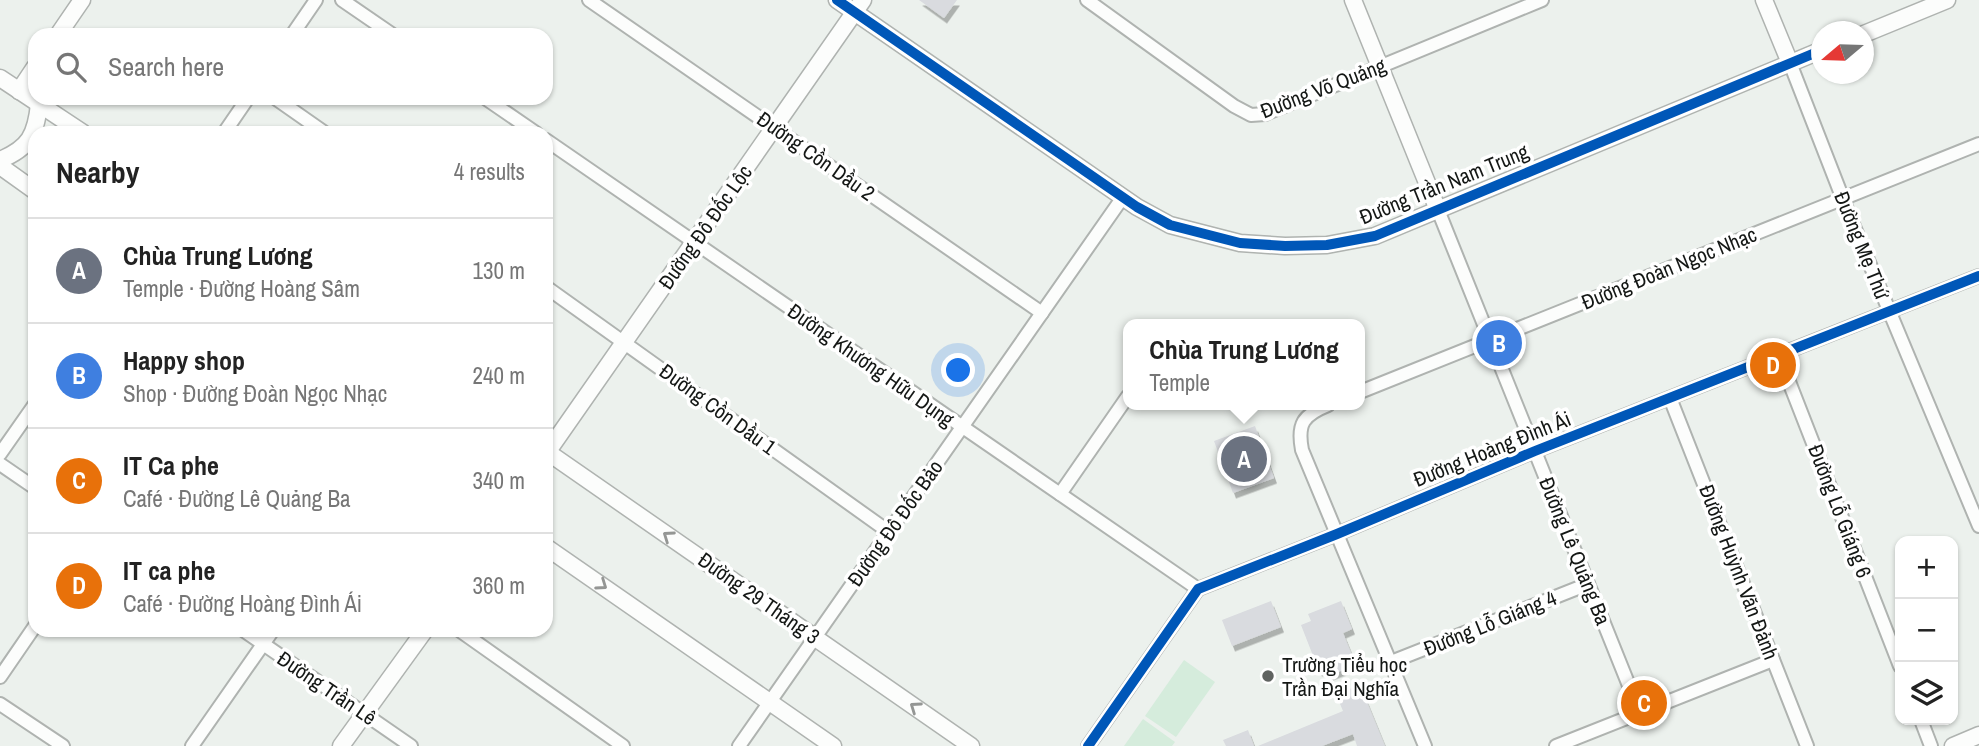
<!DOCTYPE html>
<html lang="en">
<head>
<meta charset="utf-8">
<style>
  :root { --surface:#fff; --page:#f6f6f6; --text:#222; --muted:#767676; --line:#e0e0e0; --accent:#606361 }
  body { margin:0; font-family:"Archivo Narrow",sans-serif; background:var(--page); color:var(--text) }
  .controls { position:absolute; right:21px; bottom:21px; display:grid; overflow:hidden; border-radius:14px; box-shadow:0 2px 5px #0004 }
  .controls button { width:63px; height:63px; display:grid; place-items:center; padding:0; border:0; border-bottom:2px solid var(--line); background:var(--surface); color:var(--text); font:35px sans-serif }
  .compass { position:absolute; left:1811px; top:21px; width:63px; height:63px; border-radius:50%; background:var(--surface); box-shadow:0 2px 5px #0004; rotate:251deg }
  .you { position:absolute; left:959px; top:371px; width:24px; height:24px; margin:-18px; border:5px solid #fff; border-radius:50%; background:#1a73e8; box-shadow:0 0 0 10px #1a73e833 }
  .badge { display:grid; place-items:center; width:46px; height:46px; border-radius:50%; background:var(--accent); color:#fff; font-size:23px; font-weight:700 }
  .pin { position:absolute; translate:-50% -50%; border:4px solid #fff; box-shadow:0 2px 7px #0006 }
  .popup { position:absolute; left:1123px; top:319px; width:242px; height:91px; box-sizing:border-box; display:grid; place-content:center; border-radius:14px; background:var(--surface); filter:drop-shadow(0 2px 5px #0005); font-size:23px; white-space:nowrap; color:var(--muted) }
  .popup b { font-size:26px; color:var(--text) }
  .popup::after { content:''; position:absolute; left:50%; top:100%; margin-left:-14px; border:14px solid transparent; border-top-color:var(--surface) }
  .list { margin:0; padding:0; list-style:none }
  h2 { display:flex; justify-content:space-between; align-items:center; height:91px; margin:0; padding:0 28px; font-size:30px }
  h2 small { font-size:23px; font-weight:400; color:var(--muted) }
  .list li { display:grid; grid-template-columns:46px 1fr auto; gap:21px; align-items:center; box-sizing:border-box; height:105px; padding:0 28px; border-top:2px solid var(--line) }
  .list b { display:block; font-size:26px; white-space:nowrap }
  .list p { margin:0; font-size:23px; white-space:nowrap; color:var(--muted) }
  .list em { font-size:23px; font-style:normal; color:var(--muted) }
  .icon { flex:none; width:38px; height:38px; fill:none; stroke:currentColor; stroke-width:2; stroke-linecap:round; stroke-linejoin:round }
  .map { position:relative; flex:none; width:1979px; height:746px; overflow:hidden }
  .search { position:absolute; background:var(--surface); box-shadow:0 2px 5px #0004; left:28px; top:28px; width:525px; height:77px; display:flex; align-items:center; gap:18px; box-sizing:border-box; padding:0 24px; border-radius:21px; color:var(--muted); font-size:26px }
  .panel { position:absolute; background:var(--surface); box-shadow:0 2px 5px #0004; left:28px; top:126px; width:525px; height:511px; border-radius:21px }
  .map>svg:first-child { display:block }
  .green { fill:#d5ecdc }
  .building { fill:#d9dbdf; filter:url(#shadow) }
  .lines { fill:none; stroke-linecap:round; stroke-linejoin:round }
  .minor-casing { stroke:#afb3b0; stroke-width:16 }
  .tertiary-casing { stroke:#afb3b0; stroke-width:19 }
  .minor { stroke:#fcfdfc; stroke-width:12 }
  .tertiary { stroke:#fcfdfc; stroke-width:16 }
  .cycleway-casing { stroke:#fff; stroke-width:15 }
  .cycleway { stroke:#0057b8; stroke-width:10 }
  .oneway { stroke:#949694 }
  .poi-dot { fill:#606361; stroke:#fff; stroke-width:2.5 }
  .labels { text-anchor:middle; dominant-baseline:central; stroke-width:7; stroke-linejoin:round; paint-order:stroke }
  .street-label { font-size:21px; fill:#141715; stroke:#fff }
  .poi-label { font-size:21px; fill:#141715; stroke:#fff; text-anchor:start }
</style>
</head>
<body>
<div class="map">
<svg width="1979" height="746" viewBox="0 0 1979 746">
  <defs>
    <filter id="shadow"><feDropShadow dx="3" dy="5.5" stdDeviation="0" flood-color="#0004"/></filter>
  </defs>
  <rect width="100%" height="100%" fill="#ecf1ed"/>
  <g class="green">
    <path d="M1184,660L1215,682L1176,737L1145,716Z"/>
    <path d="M1143,719L1175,742L1172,746H1124Z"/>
  </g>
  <g class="building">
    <path d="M919,0H957L944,18Z"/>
    <path d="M1255,426L1274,478L1233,493L1214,441Z"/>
    <path d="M1271,601L1281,627L1232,646L1222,620Z"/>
    <path d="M1341,601L1352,629L1343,633L1356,665L1330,675L1327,667L1319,671L1301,625L1311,621L1308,614Z"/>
    <path d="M1360,685L1385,746H1357L1353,734L1322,746H1258L1343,711L1336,694Z"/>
    <path d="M1248,730L1254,746H1226L1223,740Z"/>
  </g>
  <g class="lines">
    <g class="minor-casing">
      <g id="minor">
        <path d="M342,0L393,35"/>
        <path d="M589,0L1042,313"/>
        <path d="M1087,0L1234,106L1251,115L1265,114L1542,0"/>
        <path d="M292,35L316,0"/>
        <path d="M1790,63L1848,212L1979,526"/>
        <path d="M275,98L325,133"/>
        <path d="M485,98L536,133"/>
        <path d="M224,133L248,98"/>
        <path d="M546,140L1198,589"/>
        <path d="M1438,210L1640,713"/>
        <path d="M546,287L889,532"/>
        <path d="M1779,356L1900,666"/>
        <path d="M1360,392L1979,144"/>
        <path d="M1670,398L1807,746"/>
        <path d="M1328,405C1303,415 1297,424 1302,450L1425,746"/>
        <path d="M0,454L35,404"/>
        <path d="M0,464L35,488"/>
        <path d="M1060,494L1128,396"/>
        <path d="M243,630L411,746"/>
        <path d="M459,630L623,746"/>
        <path d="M1391,662L1588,584"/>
        <path d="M0,677L35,626"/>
        <path d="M0,704L63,746"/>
        <path d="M1921,720L1931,746"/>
        <path d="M192,746L273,630"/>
        <path d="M739,746L1123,197"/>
        <path d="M1088,746L1198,589L1337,534L1535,451L1979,276"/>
        <path d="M1556,746L1773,660"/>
      </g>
    </g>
    <g class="tertiary-casing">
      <g id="tertiary">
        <path d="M837,0L1137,207L1170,225L1240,243L1285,246L1327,245L1375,236L1822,50"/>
        <path d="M1353,0L1438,210"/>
        <path d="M1764,0L1790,63"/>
        <path d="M1864,34L1947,0"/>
        <path d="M58,35L82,0"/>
        <path d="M0,78L83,133"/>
        <path d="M19,91L35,67"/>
        <path d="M0,160C29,148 36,135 39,104"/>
        <path d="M0,166L35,191"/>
        <path d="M546,451L971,746"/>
        <path d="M546,454L863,0"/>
        <path d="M546,547L833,746"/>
        <path d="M341,746L425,630"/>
        <path d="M1953,746L1979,735"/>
      </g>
    </g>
    <use href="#minor" class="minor"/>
    <use href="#tertiary" class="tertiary"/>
    <g class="cycleway-casing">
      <g id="cycleway">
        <path d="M837,0L1137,207L1170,225L1240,243L1285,246L1327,245L1375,236L1822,50"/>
        <path d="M1088,746L1198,589L1337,534L1535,451L1979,276"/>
      </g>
    </g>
    <use href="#cycleway" class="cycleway"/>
  </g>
  <defs><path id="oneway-chevron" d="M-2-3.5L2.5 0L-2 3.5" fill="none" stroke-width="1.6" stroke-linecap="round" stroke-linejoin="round" transform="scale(1.75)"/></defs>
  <g class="oneway">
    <use href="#oneway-chevron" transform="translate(668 536) rotate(-145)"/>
    <use href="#oneway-chevron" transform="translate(602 585) rotate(35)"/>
    <use href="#oneway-chevron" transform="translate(915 707) rotate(-145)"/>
  </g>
  <circle class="poi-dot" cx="1268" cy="676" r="7"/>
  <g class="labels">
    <g class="street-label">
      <text transform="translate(1323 88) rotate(-21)">Đường Võ Quảng</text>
      <text transform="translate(816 156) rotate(35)">Đường Cồn Dầu 2</text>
      <text transform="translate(1444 184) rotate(-22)">Đường Trần Nam Trung</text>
      <text transform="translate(705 227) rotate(-55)">Đường Đô Đốc Lộc</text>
      <text transform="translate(1862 245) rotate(68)">Đường Mẹ Thứ</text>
      <text transform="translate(1669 268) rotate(-22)">Đường Đoàn Ngọc Nhạc</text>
      <text transform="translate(871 365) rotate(35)">Đường Khương Hữu Dụng</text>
      <text transform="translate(718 409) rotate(36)">Đường Cồn Dầu 1</text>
      <text transform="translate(1492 449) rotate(-22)">Đường Hoàng Đình Ái</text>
      <text transform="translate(1840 511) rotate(69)">Đường Lỗ Giáng 6</text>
      <text transform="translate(895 523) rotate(-55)">Đường Đô Đốc Bảo</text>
      <text transform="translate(1575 551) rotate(68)">Đường Lê Quảng Ba</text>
      <text transform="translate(1739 572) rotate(69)">Đường Huỳnh Văn Đảnh</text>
      <text transform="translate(759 598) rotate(35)">Đường 29 Tháng 3</text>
      <text transform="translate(1490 623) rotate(-22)">Đường Lỗ Giáng 4</text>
      <text transform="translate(327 688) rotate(34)">Đường Trần Lê</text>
    </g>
    <g class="poi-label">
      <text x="1282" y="664">Trường Tiểu học<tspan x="1282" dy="24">Trần Đại Nghĩa</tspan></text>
    </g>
  </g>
</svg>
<div class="controls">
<button>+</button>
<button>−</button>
<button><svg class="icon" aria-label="layers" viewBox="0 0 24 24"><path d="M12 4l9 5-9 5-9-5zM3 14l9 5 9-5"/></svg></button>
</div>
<svg class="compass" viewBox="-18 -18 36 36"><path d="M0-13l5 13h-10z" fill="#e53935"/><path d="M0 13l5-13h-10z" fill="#767676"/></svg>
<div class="you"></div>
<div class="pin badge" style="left:1244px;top:459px;background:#6b7280">A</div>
<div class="popup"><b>Chùa Trung Lương</b>Temple</div>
<div class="pin badge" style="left:1499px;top:343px;background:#3f7fe0">B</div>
<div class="pin badge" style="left:1644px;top:703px;background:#e8710a">C</div>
<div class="pin badge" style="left:1773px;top:365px;background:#e8710a">D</div>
<div class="search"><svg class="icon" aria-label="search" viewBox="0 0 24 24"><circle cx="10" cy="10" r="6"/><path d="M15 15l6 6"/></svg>Search here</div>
<section class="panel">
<h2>Nearby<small>4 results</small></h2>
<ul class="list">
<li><span class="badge" style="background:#6b7280">A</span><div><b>Chùa Trung Lương</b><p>Temple · Đường Hoàng Sâm</p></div><em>130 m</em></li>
<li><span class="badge" style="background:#3f7fe0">B</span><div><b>Happy shop</b><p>Shop · Đường Đoàn Ngọc Nhạc</p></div><em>240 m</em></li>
<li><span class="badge" style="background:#e8710a">C</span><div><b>IT Ca phe</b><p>Café · Đường Lê Quảng Ba</p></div><em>340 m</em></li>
<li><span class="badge" style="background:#e8710a">D</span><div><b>IT ca phe</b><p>Café · Đường Hoàng Đình Ái</p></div><em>360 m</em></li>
</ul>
</section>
</div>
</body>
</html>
